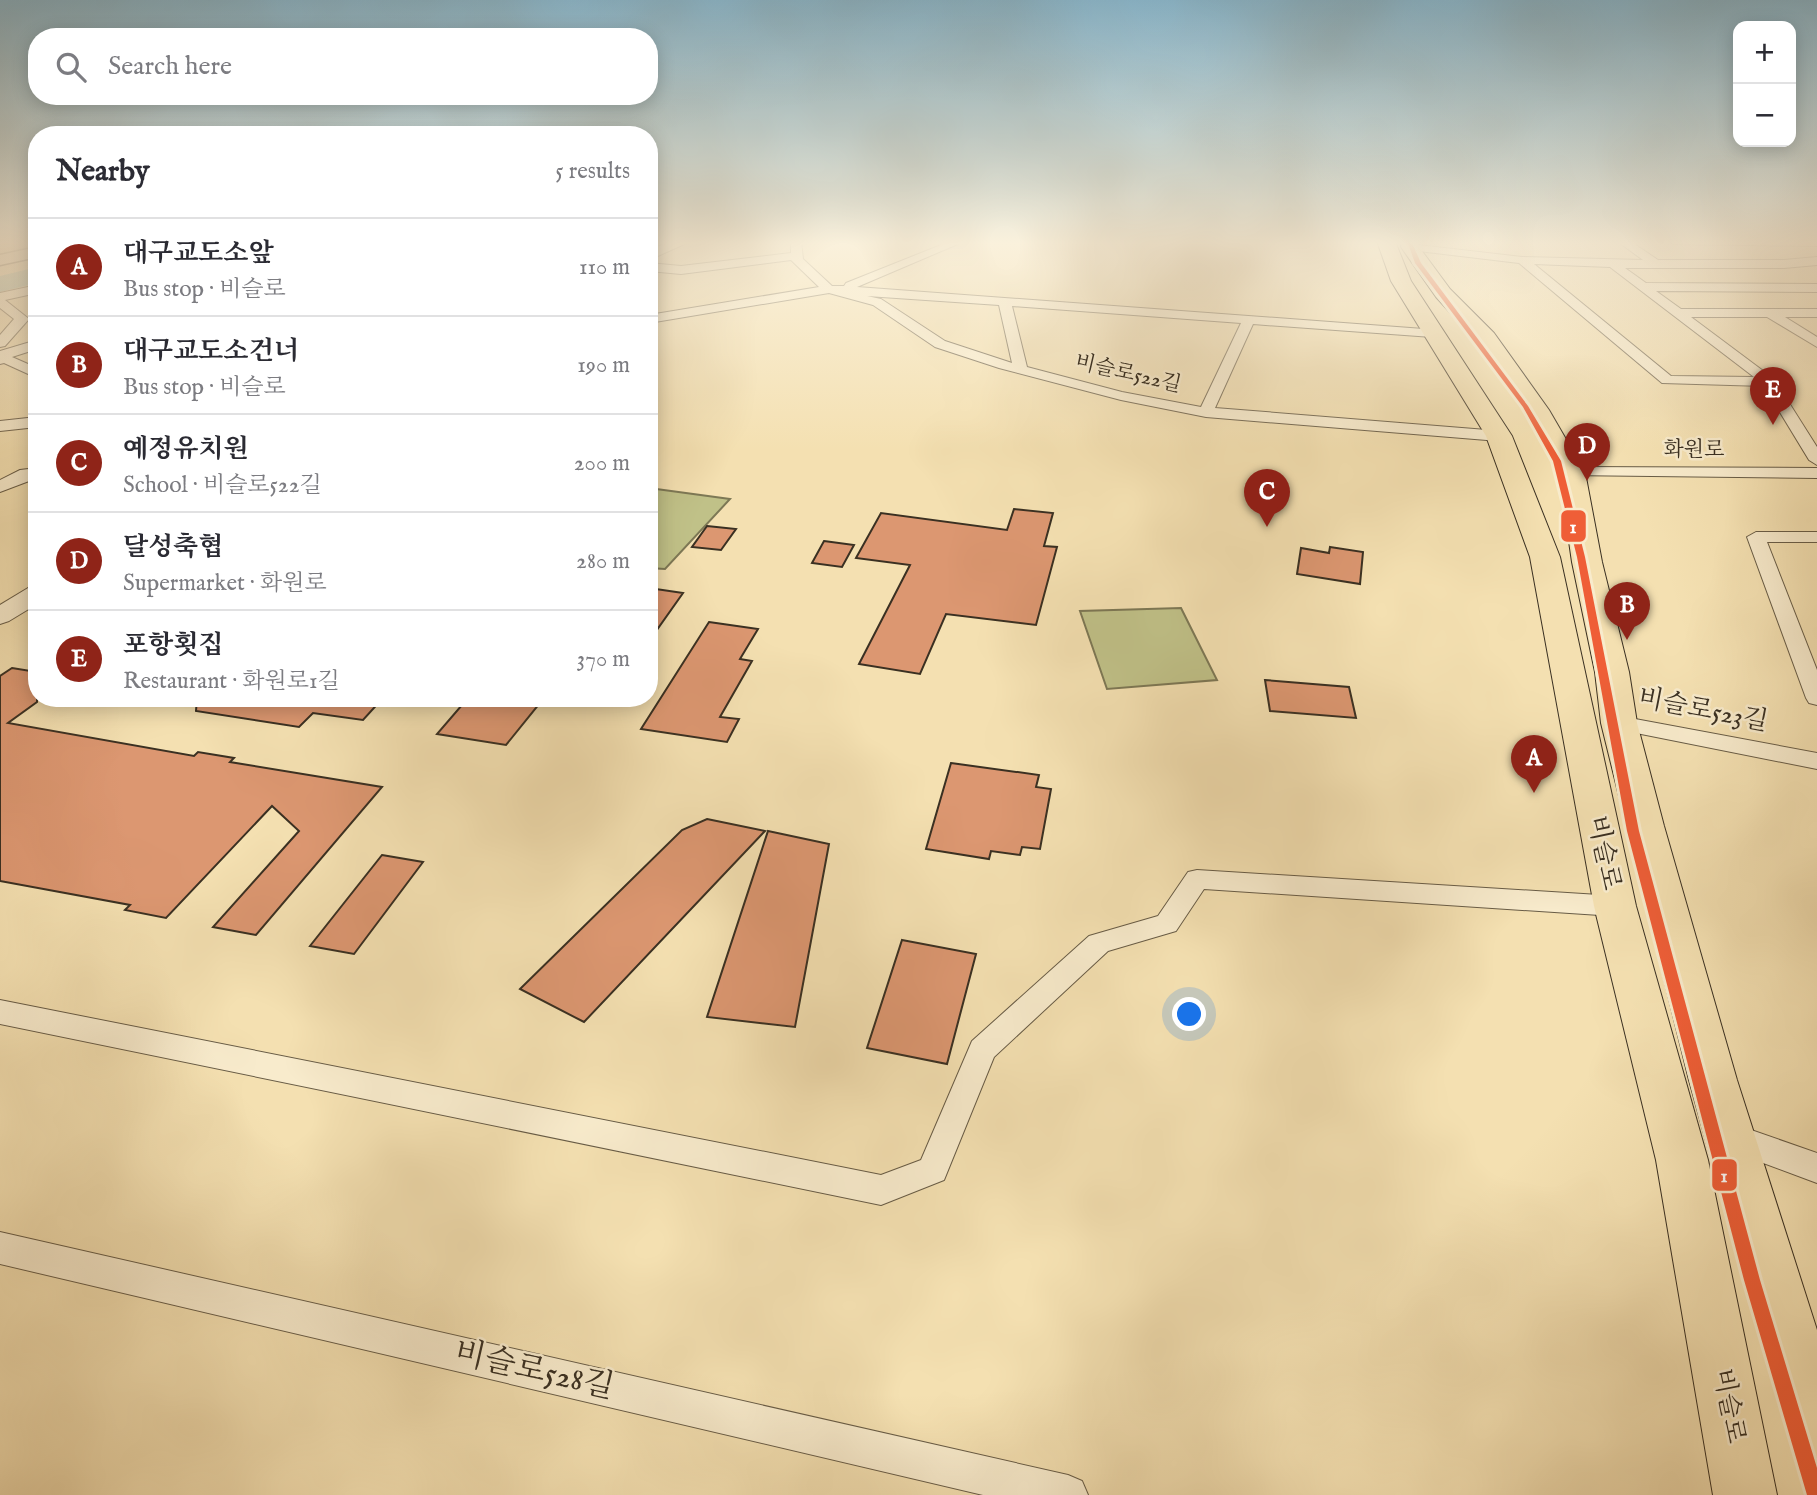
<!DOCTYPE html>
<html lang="en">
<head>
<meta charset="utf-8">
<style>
  :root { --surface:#fff; --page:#f2f2f3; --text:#2b2b33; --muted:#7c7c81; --line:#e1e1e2; --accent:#8f2418 }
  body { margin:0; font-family:"IM FELL English","Noto Serif KR",serif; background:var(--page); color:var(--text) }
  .controls { position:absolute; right:21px; top:21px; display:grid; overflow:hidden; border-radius:14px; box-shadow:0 4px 18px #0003 }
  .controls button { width:63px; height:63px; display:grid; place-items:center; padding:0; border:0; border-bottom:2px solid var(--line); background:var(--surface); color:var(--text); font:35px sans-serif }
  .you { position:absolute; left:1190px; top:1015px; width:24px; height:24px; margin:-18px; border:5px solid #fff; border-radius:50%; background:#1a73e8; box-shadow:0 0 0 10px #1a73e833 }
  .badge { display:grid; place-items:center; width:46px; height:46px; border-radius:50%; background:var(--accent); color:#fff; font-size:23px; font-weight:700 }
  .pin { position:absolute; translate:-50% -58px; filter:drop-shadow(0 2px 4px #0008) }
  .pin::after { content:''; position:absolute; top:37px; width:24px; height:21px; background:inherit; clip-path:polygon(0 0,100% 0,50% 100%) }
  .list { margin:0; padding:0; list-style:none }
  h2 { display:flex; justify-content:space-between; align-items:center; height:91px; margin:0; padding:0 28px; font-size:30px }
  h2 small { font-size:23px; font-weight:400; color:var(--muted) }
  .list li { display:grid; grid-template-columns:46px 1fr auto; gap:21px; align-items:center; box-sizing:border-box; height:98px; padding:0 28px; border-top:2px solid var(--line) }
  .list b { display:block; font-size:26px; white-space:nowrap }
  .list p { margin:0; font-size:23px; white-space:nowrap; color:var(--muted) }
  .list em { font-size:23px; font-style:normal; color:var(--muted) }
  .icon { flex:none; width:38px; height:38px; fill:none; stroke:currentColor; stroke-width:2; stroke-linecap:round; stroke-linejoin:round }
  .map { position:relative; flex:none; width:1817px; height:1495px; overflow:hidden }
  .search { position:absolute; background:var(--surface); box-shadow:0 4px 18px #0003; left:28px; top:28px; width:630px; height:77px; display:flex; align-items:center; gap:18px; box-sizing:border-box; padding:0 24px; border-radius:28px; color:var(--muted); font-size:26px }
  .panel { position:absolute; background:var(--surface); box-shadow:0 4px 18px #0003; left:28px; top:126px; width:630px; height:581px; border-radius:28px }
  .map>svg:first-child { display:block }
  .green { fill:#c0c188; stroke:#7d7855; stroke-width:2 }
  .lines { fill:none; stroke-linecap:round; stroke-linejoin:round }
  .river { fill:#9cbda9; fill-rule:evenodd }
  .building { fill:#dc9771; stroke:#3a3022; stroke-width:2 }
  .minor-casing { stroke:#685c46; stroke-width:2 }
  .tertiary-casing { stroke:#685c46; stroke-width:2 }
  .secondary-casing { stroke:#3a3022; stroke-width:3 }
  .primary-casing { stroke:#3a3022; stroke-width:2 }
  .minor { fill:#f8ebcc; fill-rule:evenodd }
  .tertiary { fill:#f8ebcc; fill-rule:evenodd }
  .secondary { fill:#f8ebcc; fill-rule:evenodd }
  .primary { fill:#f4e0b1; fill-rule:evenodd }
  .metro-1-casing { stroke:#f8ebcc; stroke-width:6 }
  .metro-1 { fill:#ef5e37; fill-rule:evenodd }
  .labels { text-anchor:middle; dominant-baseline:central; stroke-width:5; stroke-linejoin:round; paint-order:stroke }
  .far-street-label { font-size:21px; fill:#3a3022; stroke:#f8ebcc }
  .street-label { font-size:26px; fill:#3a3022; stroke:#f8ebcc }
  .near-street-label { font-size:32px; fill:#3a3022; stroke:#f8ebcc }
  .line-badge { stroke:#f8ebcc; stroke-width:2.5 }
  .badge-label { font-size:19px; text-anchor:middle; font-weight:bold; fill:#fff }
</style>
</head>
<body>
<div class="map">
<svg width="1817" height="1495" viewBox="0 0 1817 1495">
  <rect width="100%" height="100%" fill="#f4e0b1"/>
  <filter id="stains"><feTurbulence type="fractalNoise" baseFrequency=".00286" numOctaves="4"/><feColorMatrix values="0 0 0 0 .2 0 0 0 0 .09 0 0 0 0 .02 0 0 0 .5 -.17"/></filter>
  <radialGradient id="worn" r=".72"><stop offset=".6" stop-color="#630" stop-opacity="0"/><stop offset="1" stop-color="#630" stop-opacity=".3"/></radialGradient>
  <g class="green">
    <path d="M649,488L730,499L665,569L649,568Z"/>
    <path d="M1181,608L1217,680L1107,689L1080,611Z"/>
  </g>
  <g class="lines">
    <path class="river" d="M37,267V283L0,292V276Z"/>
  </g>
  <g class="building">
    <path d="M1014,509L1053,513L1044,546L1057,547L1036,625L946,614L920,674L859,664L910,565L856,558L881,513L1007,530Z"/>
    <path d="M707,526L736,529L721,550L692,547Z"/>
    <path d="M824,541L854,545L842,567L812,563Z"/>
    <path d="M1330,547L1363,552L1360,584L1297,574L1301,548L1329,553Z"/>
    <path d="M649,588L683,593L649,641Z"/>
    <path d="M709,622L758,629L740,659L752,661L720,717L739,719L727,742L641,729Z"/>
    <path d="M12,668L37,672V702L8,723L194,756L198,752L234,758L230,762L382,787L256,935L213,927L299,831L272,806L166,918L125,910L130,905L0,881V676Z"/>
    <path d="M1265,680L1349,687L1356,718L1270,711Z"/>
    <path d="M197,698H383L363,720L313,713L299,727L196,711Z"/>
    <path d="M468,698H544L506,745L437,734Z"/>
    <path d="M951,763L1039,775L1036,787L1051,789L1040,849L1022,847L1020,855L991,851L989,859L926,849Z"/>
    <path d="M707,819L765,831L584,1022L520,989L682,830Z"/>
    <path d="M768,831L829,844L795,1027L707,1017Z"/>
    <path d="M382,855L423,862L354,954L310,946Z"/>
    <path d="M902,940L976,954L947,1064L867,1048Z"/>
  </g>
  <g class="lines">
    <g class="minor-casing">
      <g id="minor">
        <path d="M791,241H801L803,259L832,286H844L846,283L951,241H965L857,287L1437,330V336L1432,337L1253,324L1215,408L1499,431L1507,436L1499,441L1206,417L1121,400L999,368L935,347L873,305L829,293L649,323V315L819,287L791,260L681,274L649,271V263L681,266L791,253ZM867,296L999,305L1012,363L945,341L881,299ZM1012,306L1241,323L1201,407L1122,392L1027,367Z"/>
        <path d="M1617,241H1630L1658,260H1784L1817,257V265L1784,268H1625L1646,283L1817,284V292L1656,291L1681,309H1817V317H1785L1817,337V347L1767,317H1691L1774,379L1817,447V465L1809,460L1764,386L1662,383L1519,263L1410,250L1404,247L1410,244L1522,257L1643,260ZM1534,264L1610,267L1754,377L1671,376Z"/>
        <path d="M1668,241H1817V246L1674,244Z"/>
        <path d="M37,285V293L5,300L29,319L5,346L0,347V335L14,319L0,308V293Z"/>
        <path d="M37,340V349L12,357L37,368V378L4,363L0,364V351Z"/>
        <path d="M37,417V427L0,431V421Z"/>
        <path d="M1572,467L1817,468V478L1566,475L1564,472L1566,469Z"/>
        <path d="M37,468V478L0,492V480L20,470Z"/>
        <path d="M1756,532H1817V542H1767L1817,670V705L1809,703L1806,698L1747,537Z"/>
        <path d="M1619,716L1817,753V769L1611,728L1608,723L1611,718Z"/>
        <path d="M1197,870L1615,896L1624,899L1628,906L1624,913L1615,916L1204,889L1176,931L1108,951L994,1057L944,1180L881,1205L0,1024V1000L881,1175L921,1160L972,1041L1089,936L1158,916L1188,872Z"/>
        <path d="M1731,1123L1817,1153V1183L1720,1147L1715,1137L1720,1127Z"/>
        <path d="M0,1232L1068,1475L1082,1481L1088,1495H983L0,1264Z"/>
      </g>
    </g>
    <g class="tertiary-casing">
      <g id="tertiary">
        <path d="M672,241H691L649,260V250Z"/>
        <path d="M37,586V604L9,621L0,624V605L28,588Z"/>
      </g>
    </g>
    <g class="secondary-casing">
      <path id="secondary" d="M37,247V257L0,265V255Z"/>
    </g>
    <g class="primary-casing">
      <g id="primary">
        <path d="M1377,241H1395L1411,281L1512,436L1560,557L1636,906L1708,1160L1777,1495H1713L1656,1160L1594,906L1530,557L1486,436L1391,281Z"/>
        <path d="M1402,241H1420L1419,247L1450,289L1494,333L1549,410L1585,472L1602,562L1629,672L1637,723L1664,826L1737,1080L1817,1330V1458L1795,1449L1786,1427L1689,1080L1601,723L1595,672L1572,562L1559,472L1525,410L1478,343L1436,297L1401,247Z"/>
      </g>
    </g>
    <use href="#minor" class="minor"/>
    <use href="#tertiary" class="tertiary"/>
    <use href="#secondary" class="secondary"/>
    <use href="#primary" class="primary"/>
    <g class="metro-1-casing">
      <path id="metro-1" d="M1407,241H1411L1421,263L1528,406L1561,461L1585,557L1639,831L1760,1280L1817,1468V1495H1807L1744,1280L1627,831L1577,557L1553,461L1523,407L1415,263Z"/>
    </g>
    <use href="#metro-1" class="metro-1"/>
  </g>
  <linearGradient id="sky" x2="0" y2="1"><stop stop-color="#89b8cf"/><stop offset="0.54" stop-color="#faf1dc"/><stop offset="1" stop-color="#faf1dc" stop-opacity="0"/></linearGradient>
  <rect width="1817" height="450" fill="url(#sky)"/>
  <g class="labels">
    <g class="far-street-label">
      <text transform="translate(1128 374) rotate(13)">비슬로522길</text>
      <text x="1694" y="450">화원로</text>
    </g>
    <g class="street-label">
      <text transform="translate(1703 710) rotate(11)">비슬로523길</text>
      <text transform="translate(1604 853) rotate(78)">비슬로</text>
      <text transform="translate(1729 1406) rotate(79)">비슬로</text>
    </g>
    <g class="near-street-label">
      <text transform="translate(534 1371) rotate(13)">비슬로528길</text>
    </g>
  </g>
  <g class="line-badge">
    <rect x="1560" y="509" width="27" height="34" rx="7" fill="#ef5e37"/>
    <rect x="1711" y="1158" width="27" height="34" rx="7" fill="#ef5e37"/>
  </g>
  <g class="badge-label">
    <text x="1573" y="533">1</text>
    <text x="1724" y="1182">1</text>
  </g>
  <rect width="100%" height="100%" filter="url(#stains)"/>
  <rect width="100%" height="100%" fill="url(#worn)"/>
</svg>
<div class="controls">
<button>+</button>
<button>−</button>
</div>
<div class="you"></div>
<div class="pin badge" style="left:1534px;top:793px">A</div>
<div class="pin badge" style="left:1627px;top:640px">B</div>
<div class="pin badge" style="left:1267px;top:527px">C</div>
<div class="pin badge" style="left:1587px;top:481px">D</div>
<div class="pin badge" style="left:1773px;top:425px">E</div>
<div class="search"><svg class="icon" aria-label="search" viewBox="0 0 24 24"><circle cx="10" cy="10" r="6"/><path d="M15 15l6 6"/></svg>Search here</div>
<section class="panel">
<h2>Nearby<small>5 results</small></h2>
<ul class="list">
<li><span class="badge">A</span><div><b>대구교도소앞</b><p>Bus stop · 비슬로</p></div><em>110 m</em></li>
<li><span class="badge">B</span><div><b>대구교도소건너</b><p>Bus stop · 비슬로</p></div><em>190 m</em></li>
<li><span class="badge">C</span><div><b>예정유치원</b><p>School · 비슬로522길</p></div><em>200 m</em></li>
<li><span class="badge">D</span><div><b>달성축협</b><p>Supermarket · 화원로</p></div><em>280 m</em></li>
<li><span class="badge">E</span><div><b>포항횟집</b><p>Restaurant · 화원로1길</p></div><em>370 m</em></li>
</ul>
</section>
</div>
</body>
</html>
